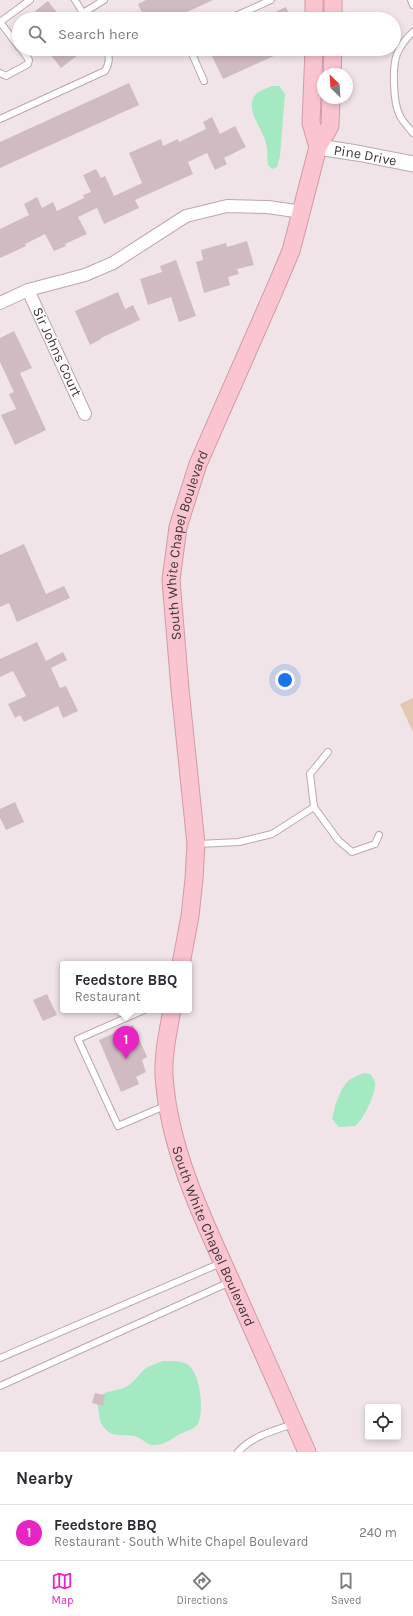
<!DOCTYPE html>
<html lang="en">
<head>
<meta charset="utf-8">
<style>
  :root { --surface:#fff; --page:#f2f2f3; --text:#2b2b33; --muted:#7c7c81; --line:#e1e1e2; --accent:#e824c4 }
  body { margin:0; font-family:Karla,sans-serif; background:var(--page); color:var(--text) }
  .controls { position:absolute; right:12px; bottom:12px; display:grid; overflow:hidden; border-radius:4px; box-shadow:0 2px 6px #0003 }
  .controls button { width:36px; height:36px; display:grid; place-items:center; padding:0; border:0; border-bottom:1px solid var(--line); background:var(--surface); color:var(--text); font:20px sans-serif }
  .compass { position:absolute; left:317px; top:68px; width:36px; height:36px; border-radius:50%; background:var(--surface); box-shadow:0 2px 6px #0003; rotate:335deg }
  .you { position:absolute; left:285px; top:680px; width:14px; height:14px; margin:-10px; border:3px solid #fff; border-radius:50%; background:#1a73e8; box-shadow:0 0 0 6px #1a73e833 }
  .badge { display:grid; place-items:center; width:26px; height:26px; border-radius:50%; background:var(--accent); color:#fff; font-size:13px; font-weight:700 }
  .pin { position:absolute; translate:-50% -33px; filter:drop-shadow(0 1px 2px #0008) }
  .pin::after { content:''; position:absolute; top:21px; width:14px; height:12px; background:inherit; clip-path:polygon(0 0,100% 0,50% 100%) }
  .popup { position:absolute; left:60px; top:961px; width:132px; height:52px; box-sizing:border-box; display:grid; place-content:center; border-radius:4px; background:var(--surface); filter:drop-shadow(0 1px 3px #0005); font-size:13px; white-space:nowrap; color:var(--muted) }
  .popup b { font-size:15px; color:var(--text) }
  .popup::after { content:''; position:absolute; left:50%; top:100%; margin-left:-8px; border:8px solid transparent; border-top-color:var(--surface) }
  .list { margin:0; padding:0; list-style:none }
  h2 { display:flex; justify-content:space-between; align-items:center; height:52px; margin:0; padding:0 16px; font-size:17px }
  h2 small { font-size:13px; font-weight:400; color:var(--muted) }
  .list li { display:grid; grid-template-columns:26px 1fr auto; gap:12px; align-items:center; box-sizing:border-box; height:56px; padding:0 16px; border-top:1px solid var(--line) }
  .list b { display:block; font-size:15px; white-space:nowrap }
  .list p { margin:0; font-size:13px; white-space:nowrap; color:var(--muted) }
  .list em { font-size:13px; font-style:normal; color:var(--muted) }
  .icon { flex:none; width:22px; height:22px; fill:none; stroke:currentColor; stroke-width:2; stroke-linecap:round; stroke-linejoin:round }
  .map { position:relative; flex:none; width:413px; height:1452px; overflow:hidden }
  .search { position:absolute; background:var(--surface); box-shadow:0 2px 6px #0003; left:12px; right:12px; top:12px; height:44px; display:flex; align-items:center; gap:10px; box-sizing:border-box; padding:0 14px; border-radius:22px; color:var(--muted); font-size:15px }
  .sheet { height:108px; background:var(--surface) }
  nav { display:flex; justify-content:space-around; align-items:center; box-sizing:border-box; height:56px; border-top:1px solid var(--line); background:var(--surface); font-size:11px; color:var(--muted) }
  nav a { display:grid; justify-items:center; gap:2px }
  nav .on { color:var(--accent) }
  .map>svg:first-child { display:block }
  .green { fill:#e2c8b0 }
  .water { fill:#a5e9c3 }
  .building { fill:#d1bbc3 }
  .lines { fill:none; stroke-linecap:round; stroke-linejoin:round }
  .service-casing { stroke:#bba8ae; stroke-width:8 }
  .minor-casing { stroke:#bba8ae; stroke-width:14 }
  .tertiary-casing { stroke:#bba8ae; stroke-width:17 }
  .secondary-casing { stroke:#d09aa6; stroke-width:19 }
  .service { stroke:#fff; stroke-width:6 }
  .minor { stroke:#fff; stroke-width:12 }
  .tertiary { stroke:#fff; stroke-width:15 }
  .secondary { stroke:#fac5d0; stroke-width:17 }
  .labels { text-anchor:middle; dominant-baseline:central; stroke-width:3; stroke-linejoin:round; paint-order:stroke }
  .street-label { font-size:14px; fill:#42353a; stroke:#fff }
</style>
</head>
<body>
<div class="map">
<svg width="413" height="1452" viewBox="0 0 413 1452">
  <rect width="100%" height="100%" fill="#f1e4e8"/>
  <path class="green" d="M413,698V732L400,704Z"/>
  <g class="water">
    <path d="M272,86H279L285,94L280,156L277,167L272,169L268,165C267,158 268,150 266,143C263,129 242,107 257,93C261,90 267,88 272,86Z"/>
    <path d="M364,1073L370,1074C372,1076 374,1080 375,1082C377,1091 363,1121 355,1126L339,1127L332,1119C335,1106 339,1090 349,1080C353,1077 359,1075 364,1073Z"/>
    <path d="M163,1361C171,1361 179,1360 187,1364C200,1372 204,1407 199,1421C196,1430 187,1430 180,1434C172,1439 163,1446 152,1445C147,1444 143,1440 139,1438C130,1432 115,1440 105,1429C100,1424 100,1419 99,1413C92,1386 114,1395 129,1385C135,1381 140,1373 146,1368C151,1365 157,1363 163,1361Z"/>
  </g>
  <g class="building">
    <path d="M146,0H213L172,19H145L138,4Z"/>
    <path d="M48,1L62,19H25Z"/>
    <path d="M286,7L291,19H260Z"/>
    <path d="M46,49H86L61,68Z"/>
    <path d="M222,49H289L223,79L211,54Z"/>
    <path d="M129,83L139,105L0,168V142Z"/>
    <path d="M212,117L220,134L235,126L246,147L224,158L227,164L215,170L207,153L188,162L193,174L135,200L139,208L104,224L97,208L78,217L87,234L65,244L66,246L54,251L45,234L25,244L26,246L0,258V229L29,215L24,204L37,197L42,208L53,202L57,211L84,198L83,195L91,192L83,175L96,169L101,178L105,176L114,196L142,183L129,153L161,139L163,146L178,139L179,142L206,129L203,122Z"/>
    <path d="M247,241L254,265L237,269L239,274L228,277L230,285L204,293L196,262L203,260L201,250L226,243L227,247Z"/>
    <path d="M176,260L196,316L179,322L171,297L148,305L140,279L162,272L160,266Z"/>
    <path d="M118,292L125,309L133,305L140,320L101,338V339L90,345L75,311Z"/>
    <path d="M14,331L32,368L20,373L46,430L15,445L1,415L16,409L9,394L14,392L0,362V338Z"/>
    <path d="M24,544L46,594L64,586L70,598L17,622L9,603L0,607V555Z"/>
    <path d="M37,642L46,661L63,652L67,660L51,668L60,688L66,686L78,711L63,718L58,706L24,722L20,715L15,718L8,704L26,696L13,671L0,677V659Z"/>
    <path d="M15,802L24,822L6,830L0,818V809Z"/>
    <path d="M47,994L57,1015L43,1021L33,1000Z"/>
    <path d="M133,1025L147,1057L142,1060L146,1072L136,1077L139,1084L121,1092L99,1040Z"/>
    <path d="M95,1393L105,1395L103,1406L92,1403Z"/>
  </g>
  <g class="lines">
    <g class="service-casing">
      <g id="service">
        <path d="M75,0L83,13L104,0"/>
        <path d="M411,0L413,5"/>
        <path d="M229,19L271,0"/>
        <path d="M0,22L30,0"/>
        <path d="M0,22L19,47"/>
        <path d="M413,32C406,38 401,45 397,54C392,67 393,103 400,116C403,122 409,128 413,133"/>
        <path d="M190,49L204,81"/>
        <path d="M0,73L6,76L28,64L29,60L21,49"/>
        <path d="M0,119L105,71C109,64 111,57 106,49"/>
        <path d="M328,752L310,774L314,807L338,840L352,852L375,844L379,835"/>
        <path d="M198,844L239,842L272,834L314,807"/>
        <path d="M144,1010L78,1039L118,1126L167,1105"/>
        <path d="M0,1358L221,1263"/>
        <path d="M0,1386L230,1282"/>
        <path d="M238,1452C252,1436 273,1431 293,1424"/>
      </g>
    </g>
    <g class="minor-casing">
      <g id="minor">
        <path d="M28,290L85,414"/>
        <path d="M0,303L28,290L85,275L113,263L186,216L227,206L268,207L302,212"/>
      </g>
    </g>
    <g class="tertiary-casing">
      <g id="tertiary">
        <path id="s1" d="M318,147L357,153L413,164"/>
      </g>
    </g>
    <g class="secondary-casing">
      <g id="secondary">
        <path d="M314,0V19"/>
        <path d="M333,0V19"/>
        <path d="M314,49L311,123L318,147"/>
        <path d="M332,74L333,49"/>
        <path id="s2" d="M181,964L190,916L194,879L196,844L180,689L171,580L178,527L198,464L271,298L291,251L318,147L330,126L331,98"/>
        <path id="s3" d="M172,1010C168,1032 163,1054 164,1076C169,1149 202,1217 232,1283C257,1339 282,1395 307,1452"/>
      </g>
    </g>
    <use href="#service" class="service"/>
    <use href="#minor" class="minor"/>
    <use href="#tertiary" class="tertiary"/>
    <use href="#secondary" class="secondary"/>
  </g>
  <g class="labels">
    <g class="street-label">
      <text stroke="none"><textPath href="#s1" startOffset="48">Pine Drive</textPath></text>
      <text transform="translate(57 352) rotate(65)">Sir Johns Court</text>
      <text stroke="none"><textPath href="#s2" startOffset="423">South White Chapel Boulevard</textPath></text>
      <text stroke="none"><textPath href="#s3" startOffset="235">South White Chapel Boulevard</textPath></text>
    </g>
  </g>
</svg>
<div class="controls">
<button><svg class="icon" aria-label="locate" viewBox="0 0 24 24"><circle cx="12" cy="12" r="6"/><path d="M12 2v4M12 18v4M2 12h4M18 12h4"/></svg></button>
</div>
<svg class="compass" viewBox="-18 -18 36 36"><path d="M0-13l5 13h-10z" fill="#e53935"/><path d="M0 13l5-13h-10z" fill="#7c7c81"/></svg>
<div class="you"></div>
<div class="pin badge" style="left:126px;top:1059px">1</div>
<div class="popup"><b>Feedstore BBQ</b>Restaurant</div>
<div class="search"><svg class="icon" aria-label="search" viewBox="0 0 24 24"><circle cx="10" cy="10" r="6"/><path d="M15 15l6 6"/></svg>Search here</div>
</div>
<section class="sheet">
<h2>Nearby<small></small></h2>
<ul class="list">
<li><span class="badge">1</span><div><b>Feedstore BBQ</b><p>Restaurant · South White Chapel Boulevard</p></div><em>240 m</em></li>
</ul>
</section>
<nav>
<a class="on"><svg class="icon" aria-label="map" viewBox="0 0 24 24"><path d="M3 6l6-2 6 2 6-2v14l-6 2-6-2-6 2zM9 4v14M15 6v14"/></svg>Map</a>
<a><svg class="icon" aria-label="directions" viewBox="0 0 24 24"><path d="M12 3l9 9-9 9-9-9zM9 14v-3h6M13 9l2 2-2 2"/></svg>Directions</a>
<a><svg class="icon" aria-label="saved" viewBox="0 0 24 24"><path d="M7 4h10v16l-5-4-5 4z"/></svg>Saved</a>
</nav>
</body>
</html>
